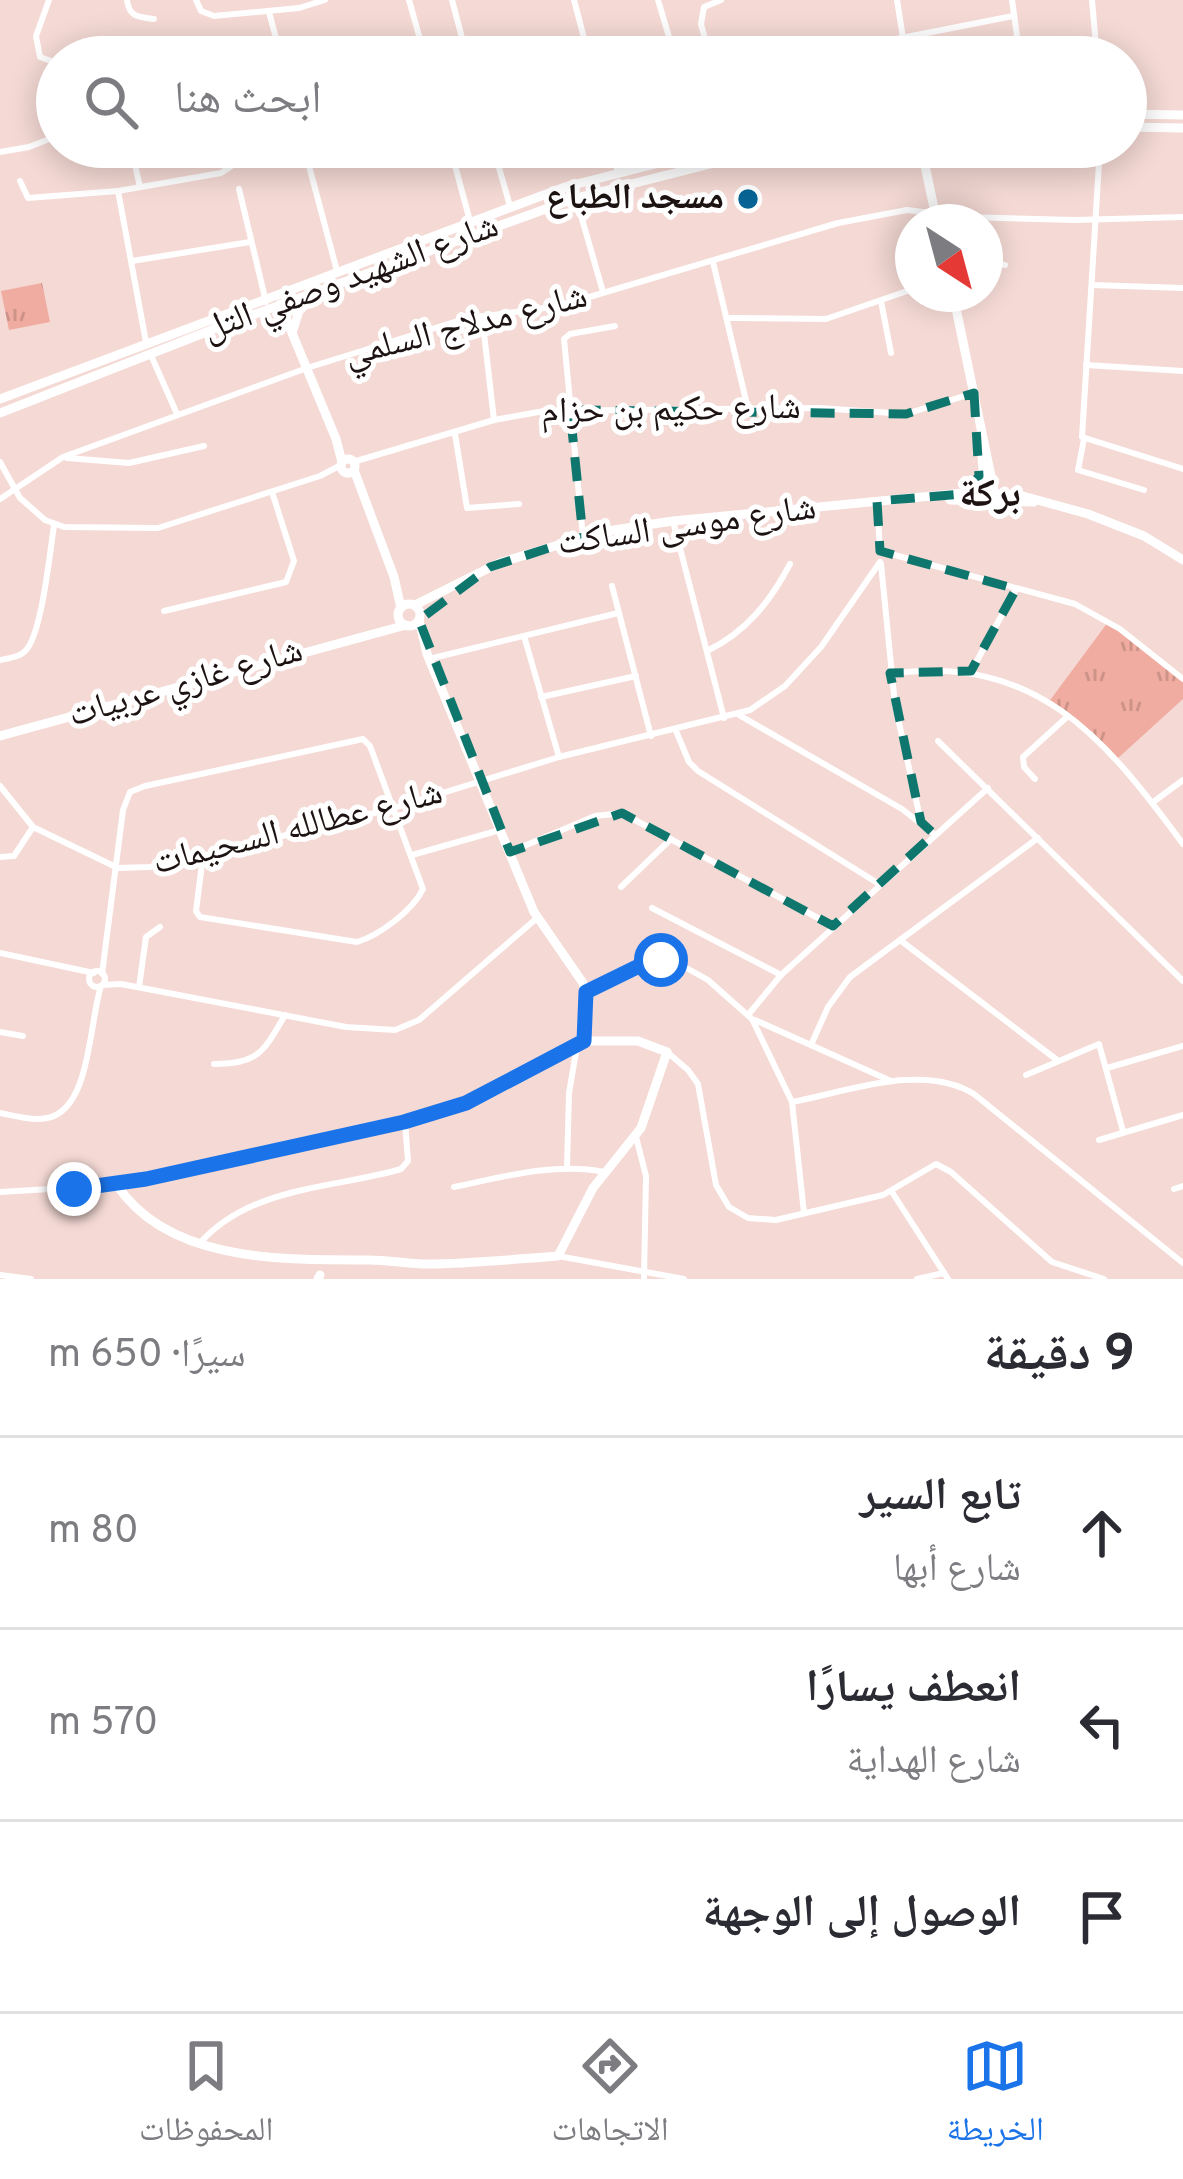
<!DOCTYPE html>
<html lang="ar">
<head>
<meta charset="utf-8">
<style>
  :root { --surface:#fff; --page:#f7f7f7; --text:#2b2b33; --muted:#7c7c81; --line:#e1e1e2; --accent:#1a73e8 }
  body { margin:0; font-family:Overpass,"Noto Naskh Arabic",sans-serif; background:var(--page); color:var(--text); direction:rtl }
  .compass { position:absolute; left:895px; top:204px; width:108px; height:108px; border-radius:50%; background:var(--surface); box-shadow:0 6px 30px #0003; rotate:144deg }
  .stop { position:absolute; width:36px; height:36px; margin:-27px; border:9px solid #1a73e8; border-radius:50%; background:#fff }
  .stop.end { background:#1a73e8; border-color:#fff; box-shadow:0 3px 12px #0008 }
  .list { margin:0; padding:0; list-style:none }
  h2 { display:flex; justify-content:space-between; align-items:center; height:156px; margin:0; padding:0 48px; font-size:51px }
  h2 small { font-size:39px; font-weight:400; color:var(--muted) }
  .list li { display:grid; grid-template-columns:78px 1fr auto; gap:36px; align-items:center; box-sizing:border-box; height:192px; padding:0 48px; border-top:3px solid var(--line) }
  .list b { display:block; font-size:45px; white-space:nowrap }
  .list p { margin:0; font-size:39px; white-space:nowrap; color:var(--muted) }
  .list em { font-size:39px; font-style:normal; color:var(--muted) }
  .icon { flex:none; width:66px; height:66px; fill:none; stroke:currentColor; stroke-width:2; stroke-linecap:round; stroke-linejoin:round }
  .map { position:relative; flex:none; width:1183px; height:1279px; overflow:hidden; direction:ltr }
  .search { position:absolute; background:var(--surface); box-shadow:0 6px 30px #0003; left:36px; right:36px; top:36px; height:132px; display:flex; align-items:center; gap:30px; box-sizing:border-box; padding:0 42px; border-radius:66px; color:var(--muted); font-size:45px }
  .sheet { height:732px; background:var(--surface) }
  nav { display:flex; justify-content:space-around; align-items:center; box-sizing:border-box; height:168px; border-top:3px solid var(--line); background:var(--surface); font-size:33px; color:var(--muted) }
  nav a { display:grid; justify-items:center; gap:6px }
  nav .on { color:var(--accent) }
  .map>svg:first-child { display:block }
  .park { fill:url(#park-tufts) }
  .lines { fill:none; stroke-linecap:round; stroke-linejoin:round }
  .street { stroke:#fff; stroke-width:6 }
  .secondary { stroke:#fff; stroke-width:9 }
  .route { stroke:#1a73e8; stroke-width:15 }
  .marked { fill:none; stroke:#0f766e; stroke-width:9; stroke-dasharray:24 15; stroke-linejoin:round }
  .poi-dot { fill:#076494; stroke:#fff; stroke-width:4.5 }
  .labels { text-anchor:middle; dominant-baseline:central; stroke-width:10; stroke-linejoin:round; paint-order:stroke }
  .poi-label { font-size:36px; font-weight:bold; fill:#1c1312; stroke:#fff; text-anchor:end }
  .street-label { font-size:36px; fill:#1c1312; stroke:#fff }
  .neighbourhood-label { font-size:39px; font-weight:bold; fill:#1c1312; stroke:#fff }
</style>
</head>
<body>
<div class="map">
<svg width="1183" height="1279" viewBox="0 0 1183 1279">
  <defs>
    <pattern id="park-tufts" width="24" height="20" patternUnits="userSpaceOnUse" patternTransform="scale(3)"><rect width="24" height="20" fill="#f0aca0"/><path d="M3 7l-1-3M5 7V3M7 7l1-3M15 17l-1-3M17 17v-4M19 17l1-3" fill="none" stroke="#cd9389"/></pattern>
  </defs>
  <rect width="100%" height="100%" fill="#f4d9d4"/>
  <g class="park">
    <path d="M42,283L50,322L9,330L1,291Z"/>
    <path d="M1108,622L1183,679V699L1117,759L1048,703Z"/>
  </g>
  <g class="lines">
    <g class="street">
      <path d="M49,0L36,36L40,57L57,63"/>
      <path d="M127,0C129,17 138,17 154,19"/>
      <path d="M196,0L201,11L214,16L299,8L325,0"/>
      <path d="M409,0L425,57"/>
      <path d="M452,0L467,57"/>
      <path d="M574,0L589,57"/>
      <path d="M658,0L675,57"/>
      <path d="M897,0L906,57"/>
      <path d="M1012,0L1018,43"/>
      <path d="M1092,0L1097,57"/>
      <path d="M269,12L281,57"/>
      <path d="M111,57H168"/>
      <path d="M533,57H589"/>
      <path d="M710,57L701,24L704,7L721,0"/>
      <path d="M805,57L1013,16"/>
      <path d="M131,147L140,187"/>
      <path d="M304,147L337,271"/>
      <path d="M450,147L470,221"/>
      <path d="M493,147L510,206"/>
      <path d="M612,147L618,173"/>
      <path d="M1100,147L1082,437L1183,469"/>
      <path d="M0,152L29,147L57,136"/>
      <path d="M20,181L28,198L118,191L221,173L233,165L231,147"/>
      <path d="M239,189L266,302"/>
      <path d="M118,191L146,342"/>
      <path d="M576,198L603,292"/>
      <path d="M132,261L250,242"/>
      <path d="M713,262L748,409"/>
      <path d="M985,262L1005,265"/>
      <path d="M1092,285L1183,288"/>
      <path d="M881,301L891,353"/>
      <path d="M482,316L494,420"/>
      <path d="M727,318L826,319L913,289"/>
      <path d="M150,353L177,414"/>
      <path d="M1086,365L1183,371"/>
      <path d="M455,434L467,508L519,504"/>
      <path d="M1084,439L1078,470L1144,490"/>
      <path d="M67,458L129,463L204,446"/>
      <path d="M0,462L20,498L45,520L64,527L158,528L320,476L341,465"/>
      <path d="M353,462L494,420L544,411L819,408L906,414L974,393"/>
      <path d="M0,499L63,457L307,368L464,319L559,306L838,223L907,210L964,217L1075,220L1183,217"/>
      <path d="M877,501L880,551"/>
      <path d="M673,521L724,718"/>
      <path d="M583,537L564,339L570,334L615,326"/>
      <path d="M880,551L1075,604L1120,629L1183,679"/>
      <path d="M881,564L895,705L921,822"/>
      <path d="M612,586L651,736"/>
      <path d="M164,611L286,582L294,561L272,492"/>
      <path d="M524,636L559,757"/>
      <path d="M707,651C746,632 770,602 790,564"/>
      <path d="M429,659L618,613"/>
      <path d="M0,660C9,658 21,657 27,649C42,630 50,552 54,525"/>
      <path d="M972,670L1016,589"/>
      <path d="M890,674C1036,653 1105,738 1183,844"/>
      <path d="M541,697L636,676"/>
      <path d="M739,715L902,809L934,834"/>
      <path d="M676,731L689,762L698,771L879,884"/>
      <path d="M938,741L1183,981"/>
      <path d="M1035,779L1024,767L1023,757L1068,716"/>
      <path d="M0,786L33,827L118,868L150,867L203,856L394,808L559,757L750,710L785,686L821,647L880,562"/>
      <path d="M1152,803L1183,780"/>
      <path d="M510,852L595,816L622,813L833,926"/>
      <path d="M412,855L500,830"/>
      <path d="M0,857L14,856L33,827"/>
      <path d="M621,887L671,839"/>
      <path d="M652,908L781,975"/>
      <path d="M900,940L1057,1060"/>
      <path d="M0,953L94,973"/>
      <circle cx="97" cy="979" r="8"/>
      <path d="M102,974L123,810L130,792L145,786L363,739L370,746L423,889C413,910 380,935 357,942L200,917L196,911L203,856"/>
      <path d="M103,985L121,984L346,1027L395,1030L419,1020L537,918"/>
      <path d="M139,987L146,937L160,927"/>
      <path d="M586,992L637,967L660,960L674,961L708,980L752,1019L792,1102L804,1213"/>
      <path d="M748,1015L781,975L988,788"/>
      <path d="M755,1020L891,1081"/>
      <path d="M0,1032L23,1036"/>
      <path d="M811,1045L828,1007L850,977L1038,838"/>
      <path d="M667,1052L688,1070L698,1084L716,1185L729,1207L748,1218L776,1220L883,1195L936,1164L951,1172L1052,1262L1104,1279"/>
      <path d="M214,1064C259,1063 263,1053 285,1015"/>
      <path d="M1107,1068L1183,1046"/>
      <path d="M1026,1075L1099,1044L1123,1131"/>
      <path d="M792,1102C846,1092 923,1062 974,1094L1183,1263"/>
      <path d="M0,1113C15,1116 32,1121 47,1118C91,1110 89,1022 101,986"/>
      <path d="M636,1137L646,1176L644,1279"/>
      <path d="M1099,1140L1183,1115"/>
      <path d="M567,1168L569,1093L577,1046"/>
      <path d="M454,1187C503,1177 554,1162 604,1172"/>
      <path d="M1174,1189L1183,1186"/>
      <path d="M0,1192L117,1185"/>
      <path d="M892,1192L948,1279"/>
      <path d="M200,1243C251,1186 332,1189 401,1169L408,1161L405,1122"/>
      <path d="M558,1256L684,1279"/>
      <path d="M0,1275L31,1279"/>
      <path d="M917,1279L944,1273"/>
    </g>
    <g class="secondary">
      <path d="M1126,114L1183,115"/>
      <path d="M1126,127L1183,128"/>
      <path d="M921,147L937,222"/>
      <path d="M953,294L996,500"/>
      <path d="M280,304L336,439L342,462"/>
      <path d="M293,330L299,311L315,295"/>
      <path d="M0,399L565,187L722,147"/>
      <path d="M0,413L214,329L576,198L777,147"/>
      <path d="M981,443L985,498"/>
      <circle cx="348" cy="466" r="7"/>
      <path d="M354,470L394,577L401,608"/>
      <path d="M950,500L1034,502"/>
      <circle cx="409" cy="615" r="11"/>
      <path d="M415,605L499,563L601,532L673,521L973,492L1023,496L1088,514L1144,536L1183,560"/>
      <path d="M419,620L427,654L534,912L583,983L586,1001L584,1041"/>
      <path d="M0,736L406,625"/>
      <path d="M584,1041H638L667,1052L641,1128L593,1188L558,1256C515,1259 471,1264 428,1264C407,1264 385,1259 364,1260C282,1260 168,1262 117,1185L405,1122L458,1106Z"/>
      <path d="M318,1279L320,1275"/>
    </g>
  </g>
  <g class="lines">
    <path class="route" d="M74,1189L146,1179L404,1122L466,1103L584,1041L586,992L637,967L661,960"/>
  </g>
  <path class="marked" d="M974,393L979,476L964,494L877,501L880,551L1016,589L971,671L890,673L921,822L934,834L833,926L622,813L510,852L419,620L490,567L583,537L570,410L906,414Z"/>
  <circle class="poi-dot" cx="748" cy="199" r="12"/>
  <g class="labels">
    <g class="poi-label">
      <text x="724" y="199">مسجد الطباع</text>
    </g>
    <g class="street-label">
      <text transform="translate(351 279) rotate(-20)">شارع الشهيد وصفي التل</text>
      <text transform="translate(466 327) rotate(-14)">شارع مدلاج السلمي</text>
      <text transform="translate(671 411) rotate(-1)">شارع حكيم بن حزام</text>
      <text transform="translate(687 527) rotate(-8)">شارع موسى الساكت</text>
      <text transform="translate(186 684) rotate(-16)">شارع غازي عربيات</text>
      <text transform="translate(298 829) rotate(-14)">شارع عطالله السحيمات</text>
    </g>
    <g class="neighbourhood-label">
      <text x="990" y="496">بركة</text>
    </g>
  </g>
</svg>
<svg class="compass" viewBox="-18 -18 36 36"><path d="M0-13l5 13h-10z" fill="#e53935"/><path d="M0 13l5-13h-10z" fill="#7c7c81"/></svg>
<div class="stop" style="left:661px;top:960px"></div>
<div class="stop end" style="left:74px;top:1189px"></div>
<div class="search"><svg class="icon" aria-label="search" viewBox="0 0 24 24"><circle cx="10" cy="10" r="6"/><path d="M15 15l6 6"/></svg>ابحث هنا</div>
</div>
<section class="sheet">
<h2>9 دقيقة<small>سيرًا · 650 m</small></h2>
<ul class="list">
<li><svg class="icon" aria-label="ahead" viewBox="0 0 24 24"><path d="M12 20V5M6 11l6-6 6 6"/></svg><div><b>تابع السير</b><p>شارع أبها</p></div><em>80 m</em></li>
<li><svg class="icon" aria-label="left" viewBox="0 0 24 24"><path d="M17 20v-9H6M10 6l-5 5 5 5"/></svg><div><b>انعطف يسارًا</b><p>شارع الهداية</p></div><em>570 m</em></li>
<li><svg class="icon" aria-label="arrive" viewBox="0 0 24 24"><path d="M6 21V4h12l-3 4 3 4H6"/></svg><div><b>الوصول إلى الوجهة</b></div></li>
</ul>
</section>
<nav>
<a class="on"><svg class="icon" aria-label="map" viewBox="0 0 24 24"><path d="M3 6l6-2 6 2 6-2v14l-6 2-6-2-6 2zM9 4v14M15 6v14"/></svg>الخريطة</a>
<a><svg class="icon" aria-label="directions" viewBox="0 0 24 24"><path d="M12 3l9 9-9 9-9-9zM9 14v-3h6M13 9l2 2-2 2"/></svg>الاتجاهات</a>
<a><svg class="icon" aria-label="saved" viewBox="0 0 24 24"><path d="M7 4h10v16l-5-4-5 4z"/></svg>المحفوظات</a>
</nav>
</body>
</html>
